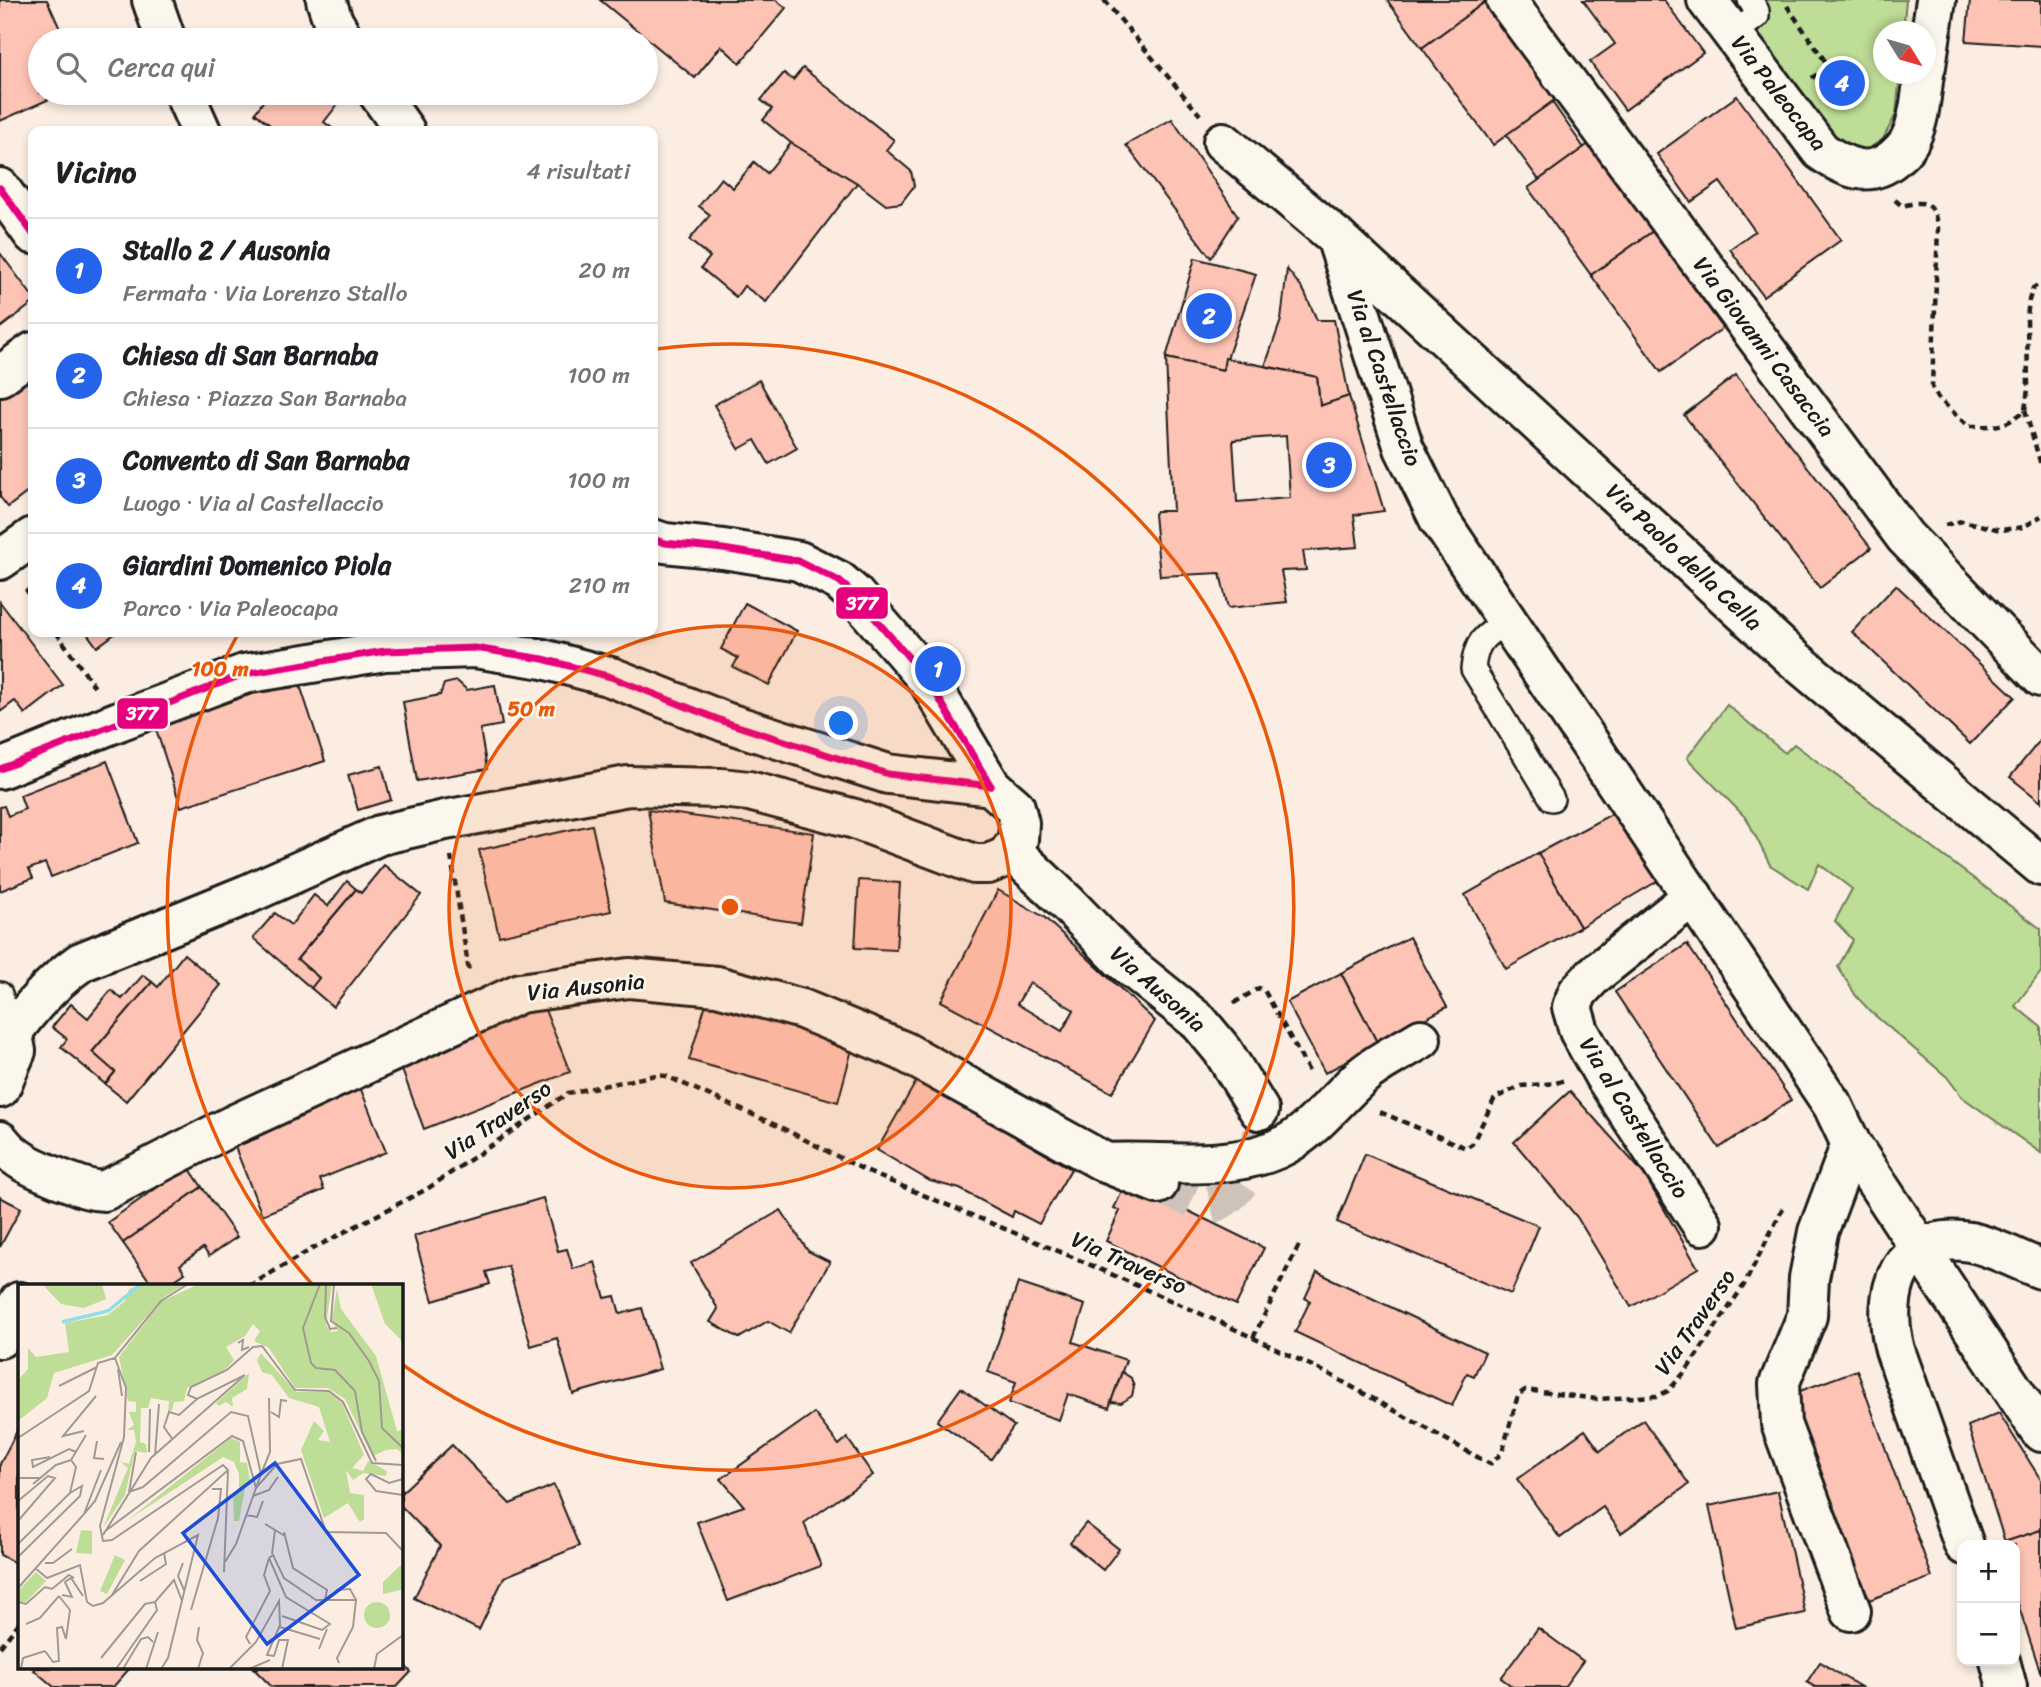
<!DOCTYPE html>
<html lang="it">
<head>
<meta charset="utf-8">
<style>
  :root { --surface:#fff; --page:#f6f6f6; --text:#202124; --muted:#757577; --line:#e0e0e0; --accent:#2563eb }
  body { margin:0; font-family:Sriracha,sans-serif; background:var(--page); color:var(--text) }
  .controls { position:absolute; right:21px; bottom:21px; display:grid; overflow:hidden; border-radius:14px; box-shadow:0 4px 10px #0003 }
  .controls button { width:63px; height:63px; display:grid; place-items:center; padding:0; border:0; border-bottom:2px solid var(--line); background:var(--surface); color:var(--text); font:35px sans-serif }
  .compass { position:absolute; left:1873px; top:21px; width:63px; height:63px; border-radius:50%; background:var(--surface); box-shadow:0 4px 10px #0003; rotate:127deg }
  .you { position:absolute; left:842px; top:724px; width:24px; height:24px; margin:-18px; border:5px solid #fff; border-radius:50%; background:#1a73e8; box-shadow:0 0 0 10px #1a73e833 }
  .badge { display:grid; place-items:center; width:46px; height:46px; border-radius:50%; background:var(--accent); color:#fff; font-size:23px; font-weight:700 }
  .pin { position:absolute; translate:-50% -50%; border:4px solid #fff; box-shadow:0 2px 7px #0006 }
  .list { margin:0; padding:0; list-style:none }
  h2 { display:flex; justify-content:space-between; align-items:center; height:91px; margin:0; padding:0 28px; font-size:30px }
  h2 small { font-size:23px; font-weight:400; color:var(--muted) }
  .list li { display:grid; grid-template-columns:46px 1fr auto; gap:21px; align-items:center; box-sizing:border-box; height:105px; padding:0 28px; border-top:2px solid var(--line) }
  .list b { display:block; font-size:26px; white-space:nowrap }
  .list p { margin:0; font-size:23px; white-space:nowrap; color:var(--muted) }
  .list em { font-size:23px; font-style:normal; color:var(--muted) }
  .icon { flex:none; width:38px; height:38px; fill:none; stroke:currentColor; stroke-width:2; stroke-linecap:round; stroke-linejoin:round }
  .map { position:relative; flex:none; width:2041px; height:1687px; overflow:hidden }
  .search { position:absolute; background:var(--surface); box-shadow:0 4px 10px #0003; left:28px; top:28px; width:630px; height:77px; display:flex; align-items:center; gap:18px; box-sizing:border-box; padding:0 24px; border-radius:38px; color:var(--muted); font-size:26px }
  .panel { position:absolute; background:var(--surface); box-shadow:0 4px 10px #0003; left:28px; top:126px; width:630px; height:511px; border-radius:14px }
  .map>svg:first-child { display:block }
  .green { fill:#bedd96; stroke:#6d7c59; stroke-width:2 }
  .building { fill:#fdc3b4; stroke:#1c1c1c; stroke-width:2; fill-rule:evenodd }
  .lines { fill:none; stroke-linecap:round; stroke-linejoin:round }
  .minor-tunnel { stroke:#cec3ba; stroke-width:38; stroke-dasharray:38 19; stroke-linecap:butt }
  .service-casing { stroke:#1c1c1c; stroke-width:28 }
  .minor-casing { stroke:#1c1c1c; stroke-width:44 }
  .path { stroke:#1c1c1c; stroke-width:4.5; stroke-dasharray:7 5; stroke-linecap:butt }
  .service { stroke:#fbf7ec; stroke-width:23 }
  .minor { stroke:#fbf7ec; stroke-width:38 }
  .bus-1-casing { stroke:#fbf7ec; stroke-width:12 }
  .bus-1 { stroke:#e5007d; stroke-width:7 }
  .ring { fill:none; stroke:#e8590c; stroke-width:3.5 }
  .labels { text-anchor:middle; dominant-baseline:central; stroke-width:5; stroke-linejoin:round; paint-order:stroke }
  .street-label { font-size:23px; fill:#1c1c1c; stroke:#fbf7ec }
  .inset-river { fill:none; stroke:#8fdfea; stroke-width:3.5 }
  .inset-road { fill:none; stroke:#a29992; stroke-width:2 }
  .view { fill:#1d4ed8; fill-opacity:0.15; stroke:#1d4ed8; stroke-width:3.5 }
  .inset-edge { fill:none; stroke:#1c1c1c; stroke-width:3.5 }
  .centre { fill:#e8590c; stroke:#fbf7ec; stroke-width:3.5 }
  .ring-label { font-size:21px; text-anchor:middle; font-weight:bold; fill:#e8590c; stroke:#fbf7ec; stroke-width:5; stroke-linejoin:round; paint-order:stroke }
  .line-badge { stroke:#fbf7ec; stroke-width:2.5 }
  .badge-label { font-size:19px; text-anchor:middle; font-weight:bold; fill:#fff }
</style>
</head>
<body>
<div class="map">
<svg width="2041" height="1687" viewBox="0 0 2041 1687">
  <rect width="100%" height="100%" fill="#fbede1"/>
  <filter id="ink" filterUnits="userSpaceOnUse"><feTurbulence type="fractalNoise" baseFrequency=".0143" numOctaves="2"/><feDisplacementMap in="SourceGraphic" scale="14" xChannelSelector="R" yChannelSelector="G"/><feConvolveMatrix kernelMatrix="1 2 1 2 8 2 1 2 1" color-interpolation-filters="sRGB"/></filter>
  <g filter="url(#ink)">
    <g class="green">
      <path d="M1725,0H1906L1903,31L1884,32V74H1900L1896,114L1883,139L1866,150L1846,149L1827,138Z"/>
      <path d="M1727,705L1785,753L1794,744L2041,929V972L2015,1006L2041,1027V1153L1962,1097L1947,1077L1871,1012L1856,996L1838,967L1853,940L1835,921L1852,889L1819,864L1808,889L1770,865L1747,819L1687,758Z"/>
    </g>
    <g class="building">
      <path d="M0,0H47L65,40H40V93H63L0,121Z"/>
      <path d="M600,0H776L786,8L740,63L721,46L695,78Z"/>
      <path d="M1387,0H1484L1485,2L1422,48Z"/>
      <path d="M1583,0H1664L1703,53L1625,110L1590,62L1615,44Z"/>
      <path d="M1970,0H2041V46L1966,41Z"/>
      <path d="M1485,2L1556,99L1493,145L1422,48Z"/>
      <path d="M803,68L894,140L886,150L911,171L914,186L901,203L886,205L857,183L791,143L763,120L772,109L761,100L784,73L793,80Z"/>
      <path d="M269,93H288L291,95L293,93H322L338,104L324,122L336,131H266L270,125L255,113Z"/>
      <path d="M1737,96L1841,240L1763,296L1730,249L1755,231L1720,182L1691,202L1657,154Z"/>
      <path d="M1552,102L1584,148L1539,180L1506,135Z"/>
      <path d="M1172,119L1238,216L1211,258L1126,145Z"/>
      <path d="M791,143L857,183L766,302L744,286L736,297L701,268L710,257L689,240L710,215L699,206L721,178L733,188L754,162L767,173Z"/>
      <path d="M1590,143L1653,231L1591,275L1528,188Z"/>
      <path d="M1653,231L1723,328L1661,372L1591,275Z"/>
      <path d="M0,253L33,297V303L0,328Z"/>
      <path d="M1195,258L1256,274L1223,370L1166,358Z"/>
      <path d="M1287,269L1304,291L1317,320H1334L1349,396L1320,406L1317,377L1265,366L1281,320Z"/>
      <path d="M1166,358L1223,370L1225,358L1317,377L1320,406L1349,396L1384,511L1354,515L1358,547L1303,551L1306,570L1281,571L1287,602L1228,608L1220,573L1160,576L1154,514L1156,511H1173ZM1286,436L1290,498L1237,502L1233,440Z"/>
      <path d="M33,370V488L8,507L0,497V396Z"/>
      <path d="M1736,375L1871,548L1820,588L1684,415Z"/>
      <path d="M759,380L797,448L769,464L755,440L739,449L714,405Z"/>
      <path d="M1896,585L2015,697L1970,744L1852,632Z"/>
      <path d="M0,602L63,685L25,714L15,701L0,712Z"/>
      <path d="M745,603L797,631L769,685L733,667L738,658L721,649Z"/>
      <path d="M86,632H117L97,647Z"/>
      <path d="M298,679L325,761L181,807L155,726Z"/>
      <path d="M457,681L467,690L495,685L502,725L480,729L487,769L417,781L403,702L440,695L444,684Z"/>
      <path d="M2041,739V802L2010,777Z"/>
      <path d="M107,761L138,843L51,877L45,863L29,869L33,878L0,891V807L4,806L8,816L25,809L20,795Z"/>
      <path d="M382,766L391,800L358,810L348,775Z"/>
      <path d="M1621,809L1661,879L1580,927L1538,853Z"/>
      <path d="M648,810L814,833L801,923L665,903Z"/>
      <path d="M592,825L611,911L499,936L479,850Z"/>
      <path d="M1538,853L1580,927L1506,969L1465,895Z"/>
      <path d="M384,865L421,895L333,1007L311,988L319,978L297,959L356,889L361,893Z"/>
      <path d="M859,880L900,883L896,950L855,948Z"/>
      <path d="M347,881L356,889L297,959L319,978L311,988L253,938L275,913L291,925L314,895L328,906Z"/>
      <path d="M998,890L1044,917L1155,1021L1112,1093L941,1001ZM1030,983L1074,1010L1062,1031L1017,1004Z"/>
      <path d="M1409,937L1447,1007L1378,1044L1341,973Z"/>
      <path d="M1687,944L1791,1100L1719,1148L1615,992Z"/>
      <path d="M184,954L221,985L126,1101L105,1084L115,1072L92,1052L152,982L158,987Z"/>
      <path d="M1341,973L1378,1044L1325,1073L1287,1002Z"/>
      <path d="M143,975L152,982L92,1052L115,1072L105,1084L61,1047L67,1039L52,1027L71,1004L88,1018L111,990L122,999Z"/>
      <path d="M707,1000L854,1042L838,1102L689,1060Z"/>
      <path d="M543,1005L570,1072L424,1129L401,1067L458,1044L456,1039Z"/>
      <path d="M917,1080L1071,1169L1039,1224L1014,1211L1012,1217L960,1189L930,1181L877,1150Z"/>
      <path d="M358,1082L386,1152L320,1179L324,1190L262,1215L235,1147L258,1138L255,1132Z"/>
      <path d="M1570,1091L1644,1174L1698,1268L1631,1307L1577,1217L1514,1142Z"/>
      <path d="M1365,1154L1539,1226L1511,1294L1337,1222Z"/>
      <path d="M188,1166L202,1187L123,1243L108,1222Z"/>
      <path d="M1127,1181L1264,1248L1236,1305L1106,1241L1120,1211L1114,1208Z"/>
      <path d="M202,1187L237,1237L209,1256L203,1248L180,1265L185,1273L166,1286H153L123,1243Z"/>
      <path d="M0,1197L21,1208L0,1247Z"/>
      <path d="M543,1198L558,1251L567,1249L573,1269L595,1262L605,1298L615,1296L620,1314L642,1308L660,1369L573,1394L557,1338L531,1346L508,1266L486,1272L490,1284L433,1301L414,1236Z"/>
      <path d="M781,1210L808,1251L830,1262L789,1333L768,1321L739,1338L710,1322L718,1309L691,1263Z"/>
      <path d="M1317,1272L1485,1352L1474,1376L1467,1373L1452,1406L1295,1332L1310,1301L1305,1298Z"/>
      <path d="M1018,1283L1085,1305L1073,1342L1126,1360L1109,1408L1068,1394L1059,1420L1009,1403L1016,1382L988,1372Z"/>
      <path d="M1857,1370L1932,1577L1861,1603L1786,1396Z"/>
      <path d="M1122,1372L1131,1378L1134,1387L1132,1396L1121,1403L1111,1402Z"/>
      <path d="M961,1388L1014,1426L991,1459L937,1421Z"/>
      <path d="M814,1413L839,1445L847,1438L873,1475L804,1523L821,1566L728,1601L697,1522L744,1506L721,1479Z"/>
      <path d="M1999,1413L2041,1480V1530L2005,1542L1968,1426Z"/>
      <path d="M1643,1420L1689,1484L1621,1533L1603,1507L1560,1538L1517,1479L1585,1430L1600,1451Z"/>
      <path d="M19,1427V1565L0,1555V1464Z"/>
      <path d="M452,1445L510,1504L554,1485L579,1546L504,1577L479,1630L414,1598L440,1546L401,1506V1493Z"/>
      <path d="M1778,1491L1805,1613L1736,1628L1709,1506Z"/>
      <path d="M1086,1523L1119,1549L1103,1570L1070,1543Z"/>
      <path d="M2041,1530V1674L2015,1595V1545L1998,1544Z"/>
      <path d="M1538,1628L1583,1661L1564,1687H1513L1501,1678Z"/>
      <path d="M401,1662L411,1672L397,1687H272L253,1668H401Z"/>
      <path d="M1820,1662L1844,1677L1861,1687H1815L1807,1682Z"/>
      <path d="M36,1668H130L113,1687H54L34,1670Z"/>
    </g>
    <g class="lines">
      <path class="minor-tunnel" d="M1158,1184L1207,1205C1234,1202 1259,1158 1262,1133C1263,1125 1261,1117 1259,1110"/>
      <g class="service-casing">
        <g id="service">
          <path d="M1733,34L1757,16V11L1750,0"/>
          <path d="M1508,621C1484,636 1476,640 1473,669L1552,799"/>
          <path d="M0,994L12,1031"/>
        </g>
      </g>
      <g class="minor-casing">
        <g id="minor">
          <path d="M152,0L166,40"/>
          <path d="M326,0L333,21L344,40"/>
          <path d="M1506,0L1905,537L2041,677"/>
          <path d="M1707,0L1821,151C1845,168 1869,179 1894,158C1901,152 1908,145 1911,137C1920,118 1921,94 1924,74"/>
          <path d="M1926,66L1936,0"/>
          <path d="M184,93L201,131"/>
          <path d="M378,93L405,131"/>
          <path d="M1223,142L1336,237L1794,659L2041,866"/>
          <path d="M0,188L33,234"/>
          <path d="M1336,237L1404,448L1439,519L1833,1106L1851,1144L2041,1432"/>
          <path d="M0,376L33,352"/>
          <path d="M653,539L665,543L723,549L799,561L839,581L854,594L928,680L991,786"/>
          <path d="M0,560L33,537"/>
          <path d="M0,769L119,721L244,674L385,651L475,648L543,659L611,677L725,722L888,774L991,786L1015,807L1019,823L1018,840L1006,857L988,864H974L855,819L749,791L721,788L628,786L445,820L380,835L248,894L81,962C49,984 20,1019 0,1051"/>
          <path d="M1012,851L1067,903L1121,959L1199,1022L1223,1051L1259,1110"/>
          <path d="M1693,896L1594,975L1578,992L1572,1007L1579,1031L1603,1074L1702,1225"/>
          <path d="M0,1088L16,1051L12,1031"/>
          <path d="M0,1141C16,1162 37,1169 61,1179C76,1184 88,1191 104,1191L233,1125L520,993L629,978L717,986L802,1009L903,1051L1106,1163"/>
          <path d="M1158,1184L1106,1163C1162,1160 1225,1172 1277,1149C1311,1134 1334,1101 1362,1076C1379,1061 1402,1051 1421,1039"/>
          <path d="M0,1338L19,1302"/>
          <path d="M1964,1545L1895,1350C1880,1293 1899,1230 1970,1242C1992,1246 2020,1261 2041,1269"/>
          <path d="M1851,1611L1781,1424L1779,1384L1807,1316L1809,1278L1818,1232L1851,1144"/>
          <path d="M2000,1661L2007,1687"/>
        </g>
      </g>
      <g class="path">
        <path d="M1104,0L1200,115"/>
        <path d="M1787,6L1825,61L1824,69L1812,78"/>
        <path d="M1895,200L1902,206C1928,199 1933,203 1938,228L1932,387L1938,398L1968,426C1995,426 2004,429 2025,410L2028,389L2027,318L2029,300L2033,288L2041,283"/>
        <path d="M2025,410L2041,465"/>
        <path d="M1945,525L1962,521L2001,530L2024,527L2041,516"/>
        <path d="M26,589L33,600"/>
        <path d="M56,632L96,689"/>
        <path d="M451,856L469,972H471"/>
        <path d="M1234,1003L1259,988L1264,990L1311,1075"/>
        <path d="M1380,1112L1466,1148L1472,1144L1495,1098L1521,1086L1556,1083L1565,1080"/>
        <path d="M249,1286L312,1249L427,1189L568,1093L656,1075L666,1076L780,1127L868,1172L1070,1256L1224,1324L1329,1374L1490,1464L1502,1453L1518,1395L1525,1390L1597,1399L1657,1396L1668,1391L1686,1371L1744,1285L1784,1206"/>
        <path d="M1253,1338L1300,1243"/>
        <path d="M0,1647L19,1623"/>
      </g>
      <use href="#service" class="service"/>
      <use href="#minor" class="minor"/>
      <g class="bus-1-casing">
        <g id="bus-1">
          <path d="M0,188L33,234"/>
          <path d="M653,539L665,543L723,549L799,561L839,581L854,594L928,680L991,786"/>
          <path d="M0,769L244,674L385,651L475,648L543,659L611,677L725,722L888,774L991,786"/>
        </g>
      </g>
      <use href="#bus-1" class="bus-1"/>
    </g>
  </g>
  <circle cx="730" cy="907" r="281" fill="#e8590c" fill-opacity=".12"/>
  <g class="ring">
    <circle cx="730" cy="907" r="281"/>
    <path d="M312 1284A563 563 0 0 1 238 634M657 349A563 563 0 1 1 403 1365"/>
  </g>
  <g class="labels">
    <g class="street-label">
      <text transform="translate(1779 93) rotate(52)">Via Paleocapa</text>
      <text transform="translate(1764 347) rotate(53)">Via Giovanni Casaccia</text>
      <text transform="translate(1384 378) rotate(71)">Via al Castellaccio</text>
      <text transform="translate(1684 557) rotate(43)">Via Paolo della Cella</text>
      <text transform="translate(586 987) rotate(-6)">Via Ausonia</text>
      <text transform="translate(1158 989) rotate(41)">Via Ausonia</text>
      <text transform="translate(1634 1118) rotate(58)">Via al Castellaccio</text>
      <text transform="translate(498 1120) rotate(-34)">Via Traverso</text>
      <text transform="translate(1129 1263) rotate(24)">Via Traverso</text>
      <text transform="translate(1695 1322) rotate(-55)">Via Traverso</text>
    </g>
  </g>
  <g transform="translate(18 1284)">
    <rect width="385" height="385" fill="#fbede1"/>
    <path d="M84,0L88,15L66,24L43,20L25,1ZM125,0H168L146,13L94,71L36,89L29,114L0,137V96L10,85V64L18,73L51,68L47,39L90,31L107,17L111,5ZM181,0H314L308,41L313,48L320,47L314,36L319,5L323,25L358,72L379,147L385,146V170L379,165L368,166L355,172L358,180L327,115L310,104H277L251,64L236,57L242,47L235,40L227,52L208,63L216,76L206,87L169,104L166,117L156,118L154,126L150,128L151,117L133,114L130,124H123L122,158L128,160L129,169L117,167L107,211L85,244L110,184L103,178L111,180L118,158L116,146H109L116,141L111,128H118V118L110,117L101,73L144,17ZM353,0H385V58L367,40ZM243,69L278,108H311L324,119L346,171L334,184L345,187L350,177L369,187L368,192L345,189L335,196L328,186L332,209L346,211V235L342,238L330,219L306,234L283,166L296,137L306,147L300,156L312,158L301,123L271,114L254,91L244,88L239,76ZM231,89L229,105L214,114L215,123L208,118L201,122L198,119ZM213,154L222,158V178L229,179L232,196L228,199L221,237H216L215,209H221V190L216,178L205,173L110,236ZM63,246L74,247V270L58,269ZM97,271L107,276L89,310L82,307ZM385,279L383,306L365,310V298ZM18,288L28,297L8,318H2L0,307ZM346 331a13 13 0 1 1 26 0a13 13 0 1 1-26 0Z" fill="#bedd96"/>
    <path class="inset-river" d="M44,38L90,27L123,0"/>
    <path class="inset-road" d="M302,0L285,44L293,79L298,84L317,86L337,107L344,148L358,177M308,0L307,33L312,45L319,44M316,0L313,37L331,49L351,77L361,97L364,144L385,164M220,59L225,56L224,66L231,63M100,85L104,112M227,91L179,115L170,111L173,103L209,86L235,63L244,62L277,106L311,107L325,118L354,179L385,181M41,102L79,83M253,128L261,133L263,116L269,117M66,147L45,152L78,112M0,154L71,107L80,79L97,74L143,17L170,0M155,156L146,143L151,128L161,131L179,115M79,157L76,174L86,175M131,168L132,125M137,171L141,120M32,173L14,176L15,183L51,165L58,168M53,176L68,151M83,186L66,230L77,217L103,158M243,190L252,168L251,114M0,194H22M385,195L371,199L353,190L348,195L358,207L385,211M15,200L38,181L53,176M238,204L259,180L283,175L308,248L368,249L385,267M111,208L125,203L213,128L230,132L243,190L218,260L207,278M111,208L118,168M235,212L251,206L260,193M0,217L30,192L37,194L0,237M228,231L239,233L245,217M247,240L267,252L266,248M86,248L214,152L225,157L238,204M85,251L133,174L227,91M267,252L275,284L309,306L307,316M0,260L52,209L58,183L53,176M254,270L257,246M0,273L62,212L64,202L52,209M251,274L255,271L266,294L298,316H338L335,343L319,374L321,379M251,274L268,313L312,340L304,346L264,332M27,279H35L54,265M165,279L160,292L166,306M17,284L29,294L62,281L69,318M206,288L210,187M122,297L148,280L146,269M0,304L66,230M318,306L332,305L338,316M44,311L54,313L47,298L53,294L65,312M94,311L121,267L210,186L205,181L94,256L85,257L82,242L106,153L108,104L97,74M0,318L8,320L27,303L34,305L51,291L56,294M69,318L75,322L85,319L137,274L180,251L150,374L143,385M137,318L156,296L164,317M173,326L200,234L203,205H194M8,340L22,334L41,312M262,343L302,355M232,360L228,353L252,307L246,291L251,274M301,365L309,345M27,367L35,378L41,377L39,344L44,343L48,355L52,326L41,312M83,374L127,320L137,318M3,385L5,374L27,367M98,385L139,326L137,318M105,385L123,355L130,353L135,358M128,385L140,348M180,385L185,369L179,356L181,343M211,385L238,358L261,317L262,341L249,371L256,372L261,356H270L264,385M231,385L252,376M356,385L359,370L385,351"/>
    <path class="view" d="M257,179L341,291L249,360L165,249Z"/>
    <rect width="385" height="385" class="inset-edge"/>
  </g>
  <circle cx="730" cy="907" r="10" class="centre"/>
  <g class="ring-label">
    <text x="220" y="676">100 m</text>
    <text x="531" y="716">50 m</text>
  </g>
  <g class="line-badge">
    <rect x="835" y="586" width="54" height="34" rx="7" fill="#e5007d"/>
    <rect x="116" y="697" width="53" height="33" rx="7" fill="#e5007d"/>
  </g>
  <g class="badge-label">
    <text x="862" y="610">377</text>
    <text x="142" y="720">377</text>
  </g>
</svg>
<div class="controls">
<button>+</button>
<button>−</button>
</div>
<svg class="compass" viewBox="-18 -18 36 36"><path d="M0-13l5 13h-10z" fill="#e53935"/><path d="M0 13l5-13h-10z" fill="#757577"/></svg>
<div class="you"></div>
<div class="pin badge" style="left:938px;top:669px">1</div>
<div class="pin badge" style="left:1209px;top:316px">2</div>
<div class="pin badge" style="left:1329px;top:465px">3</div>
<div class="pin badge" style="left:1842px;top:83px">4</div>
<div class="search"><svg class="icon" aria-label="search" viewBox="0 0 24 24"><circle cx="10" cy="10" r="6"/><path d="M15 15l6 6"/></svg>Cerca qui</div>
<section class="panel">
<h2>Vicino<small>4 risultati</small></h2>
<ul class="list">
<li><span class="badge">1</span><div><b>Stallo 2 / Ausonia</b><p>Fermata · Via Lorenzo Stallo</p></div><em>20 m</em></li>
<li><span class="badge">2</span><div><b>Chiesa di San Barnaba</b><p>Chiesa · Piazza San Barnaba</p></div><em>100 m</em></li>
<li><span class="badge">3</span><div><b>Convento di San Barnaba</b><p>Luogo · Via al Castellaccio</p></div><em>100 m</em></li>
<li><span class="badge">4</span><div><b>Giardini Domenico Piola</b><p>Parco · Via Paleocapa</p></div><em>210 m</em></li>
</ul>
</section>
</div>
</body>
</html>
